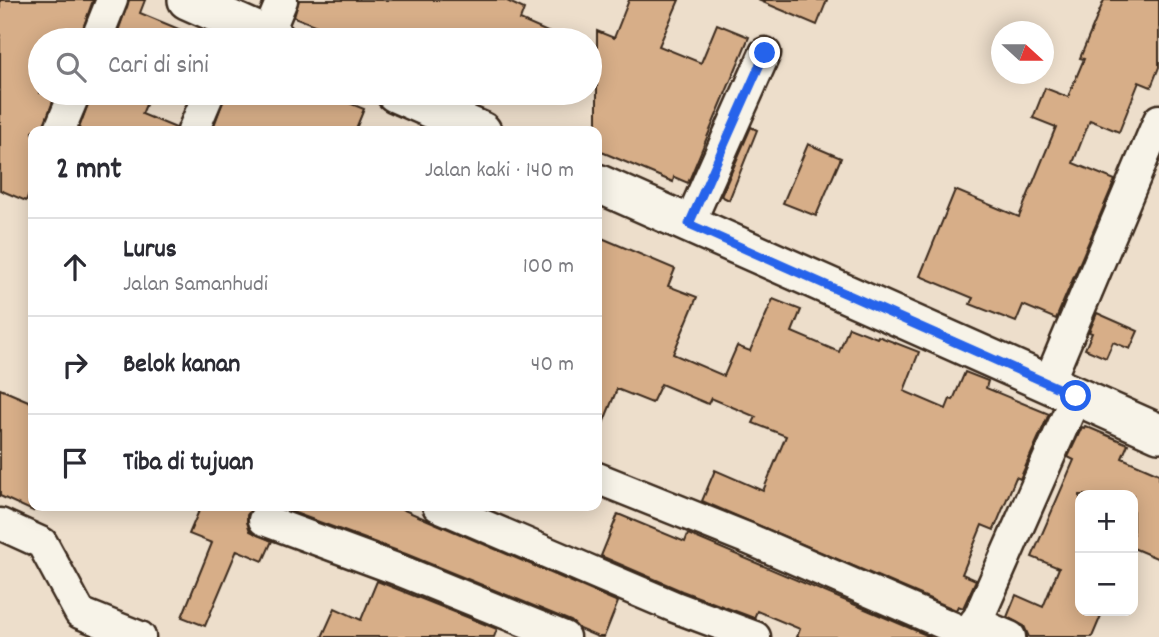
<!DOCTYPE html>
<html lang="id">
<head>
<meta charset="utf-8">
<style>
  :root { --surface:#fff; --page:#f7f7f7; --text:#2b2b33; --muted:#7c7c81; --line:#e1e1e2 }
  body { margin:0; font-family:Dekko,sans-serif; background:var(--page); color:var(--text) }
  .controls { position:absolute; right:21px; bottom:21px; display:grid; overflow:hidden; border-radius:14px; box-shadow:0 4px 18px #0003 }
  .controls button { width:63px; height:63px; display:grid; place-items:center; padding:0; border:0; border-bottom:2px solid var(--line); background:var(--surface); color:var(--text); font:35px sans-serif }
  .compass { position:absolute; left:991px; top:21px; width:63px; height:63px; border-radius:50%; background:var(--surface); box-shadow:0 4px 18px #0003; rotate:111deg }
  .stop { position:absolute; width:21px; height:21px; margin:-16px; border:5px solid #2563eb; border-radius:50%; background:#fff }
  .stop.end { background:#2563eb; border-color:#fff; box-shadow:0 2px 7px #0008 }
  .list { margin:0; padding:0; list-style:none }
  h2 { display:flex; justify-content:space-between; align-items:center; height:91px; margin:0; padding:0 28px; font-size:30px }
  h2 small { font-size:23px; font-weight:400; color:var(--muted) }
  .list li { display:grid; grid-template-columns:46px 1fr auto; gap:21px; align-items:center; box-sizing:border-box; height:98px; padding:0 28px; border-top:2px solid var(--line) }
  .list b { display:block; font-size:26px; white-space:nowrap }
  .list p { margin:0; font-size:23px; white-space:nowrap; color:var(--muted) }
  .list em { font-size:23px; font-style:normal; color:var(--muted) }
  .icon { flex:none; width:38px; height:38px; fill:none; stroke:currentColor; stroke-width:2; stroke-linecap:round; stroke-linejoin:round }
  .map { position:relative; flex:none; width:1159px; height:637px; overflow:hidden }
  .search { position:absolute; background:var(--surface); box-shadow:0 4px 18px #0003; left:28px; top:28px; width:574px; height:77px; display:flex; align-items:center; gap:18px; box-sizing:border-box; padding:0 24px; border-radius:38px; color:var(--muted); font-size:26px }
  .panel { position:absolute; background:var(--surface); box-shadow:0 4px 18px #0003; left:28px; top:126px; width:574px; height:385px; border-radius:14px }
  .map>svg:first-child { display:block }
  .building { fill:#d7ae88; stroke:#3b2a1e; stroke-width:2 }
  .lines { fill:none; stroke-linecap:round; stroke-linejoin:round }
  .minor-casing { stroke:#3b2a1e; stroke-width:35 }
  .tertiary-casing { stroke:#3b2a1e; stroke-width:42 }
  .minor { stroke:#f7f3e8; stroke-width:30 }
  .tertiary { stroke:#f7f3e8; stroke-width:37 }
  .route { stroke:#2563eb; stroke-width:9 }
</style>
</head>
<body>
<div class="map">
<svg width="1159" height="637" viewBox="0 0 1159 637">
  <rect width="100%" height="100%" fill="#eddecb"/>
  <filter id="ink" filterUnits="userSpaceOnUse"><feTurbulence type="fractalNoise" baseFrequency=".0143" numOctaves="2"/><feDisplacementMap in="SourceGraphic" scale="14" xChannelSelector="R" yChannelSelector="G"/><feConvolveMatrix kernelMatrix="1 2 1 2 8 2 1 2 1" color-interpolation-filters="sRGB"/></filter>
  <g filter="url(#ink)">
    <g class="building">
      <path d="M0,0H93L79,40H40V93H56L42,131H33V183L26,201L0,190Z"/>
      <path d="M129,0H145L140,13L205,40H115Z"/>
      <path d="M299,0H505L524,9L520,20L566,40H352L294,17Z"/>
      <path d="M629,0H679L659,46L701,63L717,24L749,37L688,183L674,177L673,182L597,150V31L614,38Z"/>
      <path d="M758,0H827L817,25Z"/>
      <path d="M1104,0H1159V67L1151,87L1139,82L1119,132L1090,120L1073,163L1115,180L1056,319L1023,305L1016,322L970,304L973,298L920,276L955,190L1019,217L1056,127L1033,118L1045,88L1068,97L1084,59L1080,58Z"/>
      <path d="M92,93H151L142,114L176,128V131H78Z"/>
      <path d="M226,93H325L364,109L355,131H212Z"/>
      <path d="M751,127L757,130L729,200L721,196Z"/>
      <path d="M808,144L841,158L816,216L783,203Z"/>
      <path d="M597,236L675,269L668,286L697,297L673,354L724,376L737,346L750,351L773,299L801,310L792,332L839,352L849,327L877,338L878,336L919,352L904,391L946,409L950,399L953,400L965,372L988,381L986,388L1049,414L1020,479L1016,477L994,530L982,525L962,574L976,580L963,608L958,606L956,610L702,501L715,470L763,491L786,436L753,423L756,417L711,398L708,404L661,384L652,403L617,389L597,438Z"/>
      <path d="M1097,313L1138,331L1130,349L1113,342L1106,358L1085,349L1092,333L1089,332Z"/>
      <path d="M0,389L33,403V511L0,496Z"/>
      <path d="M1085,426L1128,444L1122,458L1159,474V559L1133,548V495H1080V611H1103L1092,637H1029L1024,626L1007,617L1016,595L1043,607L1059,568L1032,557L1074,460L1068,457L1082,427L1084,428Z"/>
      <path d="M201,506H254L247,515V522L250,531L272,541L263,561L237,550L205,626L182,617L212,543L189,534Z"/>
      <path d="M276,506H395L618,602L604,637H598L579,629L571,621L406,554Z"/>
      <path d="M618,514L685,542L688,534L931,637H797L800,629L757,611L754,618L682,591L601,556Z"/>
      <path d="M377,581L497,629L494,637H322L335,608L361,620Z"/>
    </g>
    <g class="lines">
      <g class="minor-casing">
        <g id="minor">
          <path d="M267,36L282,0"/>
          <path d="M96,40L112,0"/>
          <path d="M59,131L75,93"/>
          <path d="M193,131L209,93"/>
          <path d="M689,224L765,53"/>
          <path d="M1048,384L1159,120"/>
          <path d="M597,478L749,539L970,635"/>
          <path d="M438,506L675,607L755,637"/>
          <path d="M264,520L399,570L564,637"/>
          <path d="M0,524L42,543L80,613L140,637"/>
          <path d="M975,622L1010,637"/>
          <path d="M970,637L1076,396"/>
        </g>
      </g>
      <g class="tertiary-casing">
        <g id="tertiary">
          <path d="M187,0L277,40"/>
          <path d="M395,93L482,131"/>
          <path d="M597,183L1159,433"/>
        </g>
      </g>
      <use href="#minor" class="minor"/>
      <use href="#tertiary" class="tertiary"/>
    </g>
  </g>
  <g class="lines" filter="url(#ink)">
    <path class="route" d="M765,53L689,224L1076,396"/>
  </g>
</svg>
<div class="controls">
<button>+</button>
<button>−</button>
</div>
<svg class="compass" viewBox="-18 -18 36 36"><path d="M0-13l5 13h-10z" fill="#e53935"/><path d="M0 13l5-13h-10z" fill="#7c7c81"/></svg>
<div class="stop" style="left:1076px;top:396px"></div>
<div class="stop end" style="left:765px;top:53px"></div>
<div class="search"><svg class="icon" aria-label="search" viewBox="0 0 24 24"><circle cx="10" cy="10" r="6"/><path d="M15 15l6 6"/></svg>Cari di sini</div>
<section class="panel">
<h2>2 mnt<small>Jalan kaki · 140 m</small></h2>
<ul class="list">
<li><svg class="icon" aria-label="ahead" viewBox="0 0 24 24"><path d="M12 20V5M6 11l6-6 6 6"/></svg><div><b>Lurus</b><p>Jalan Samanhudi</p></div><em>100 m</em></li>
<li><svg class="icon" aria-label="right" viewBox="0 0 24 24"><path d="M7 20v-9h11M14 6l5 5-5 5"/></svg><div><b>Belok kanan</b></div><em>40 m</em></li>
<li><svg class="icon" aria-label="arrive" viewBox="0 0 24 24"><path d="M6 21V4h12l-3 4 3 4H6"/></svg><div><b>Tiba di tujuan</b></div></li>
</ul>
</section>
</div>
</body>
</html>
